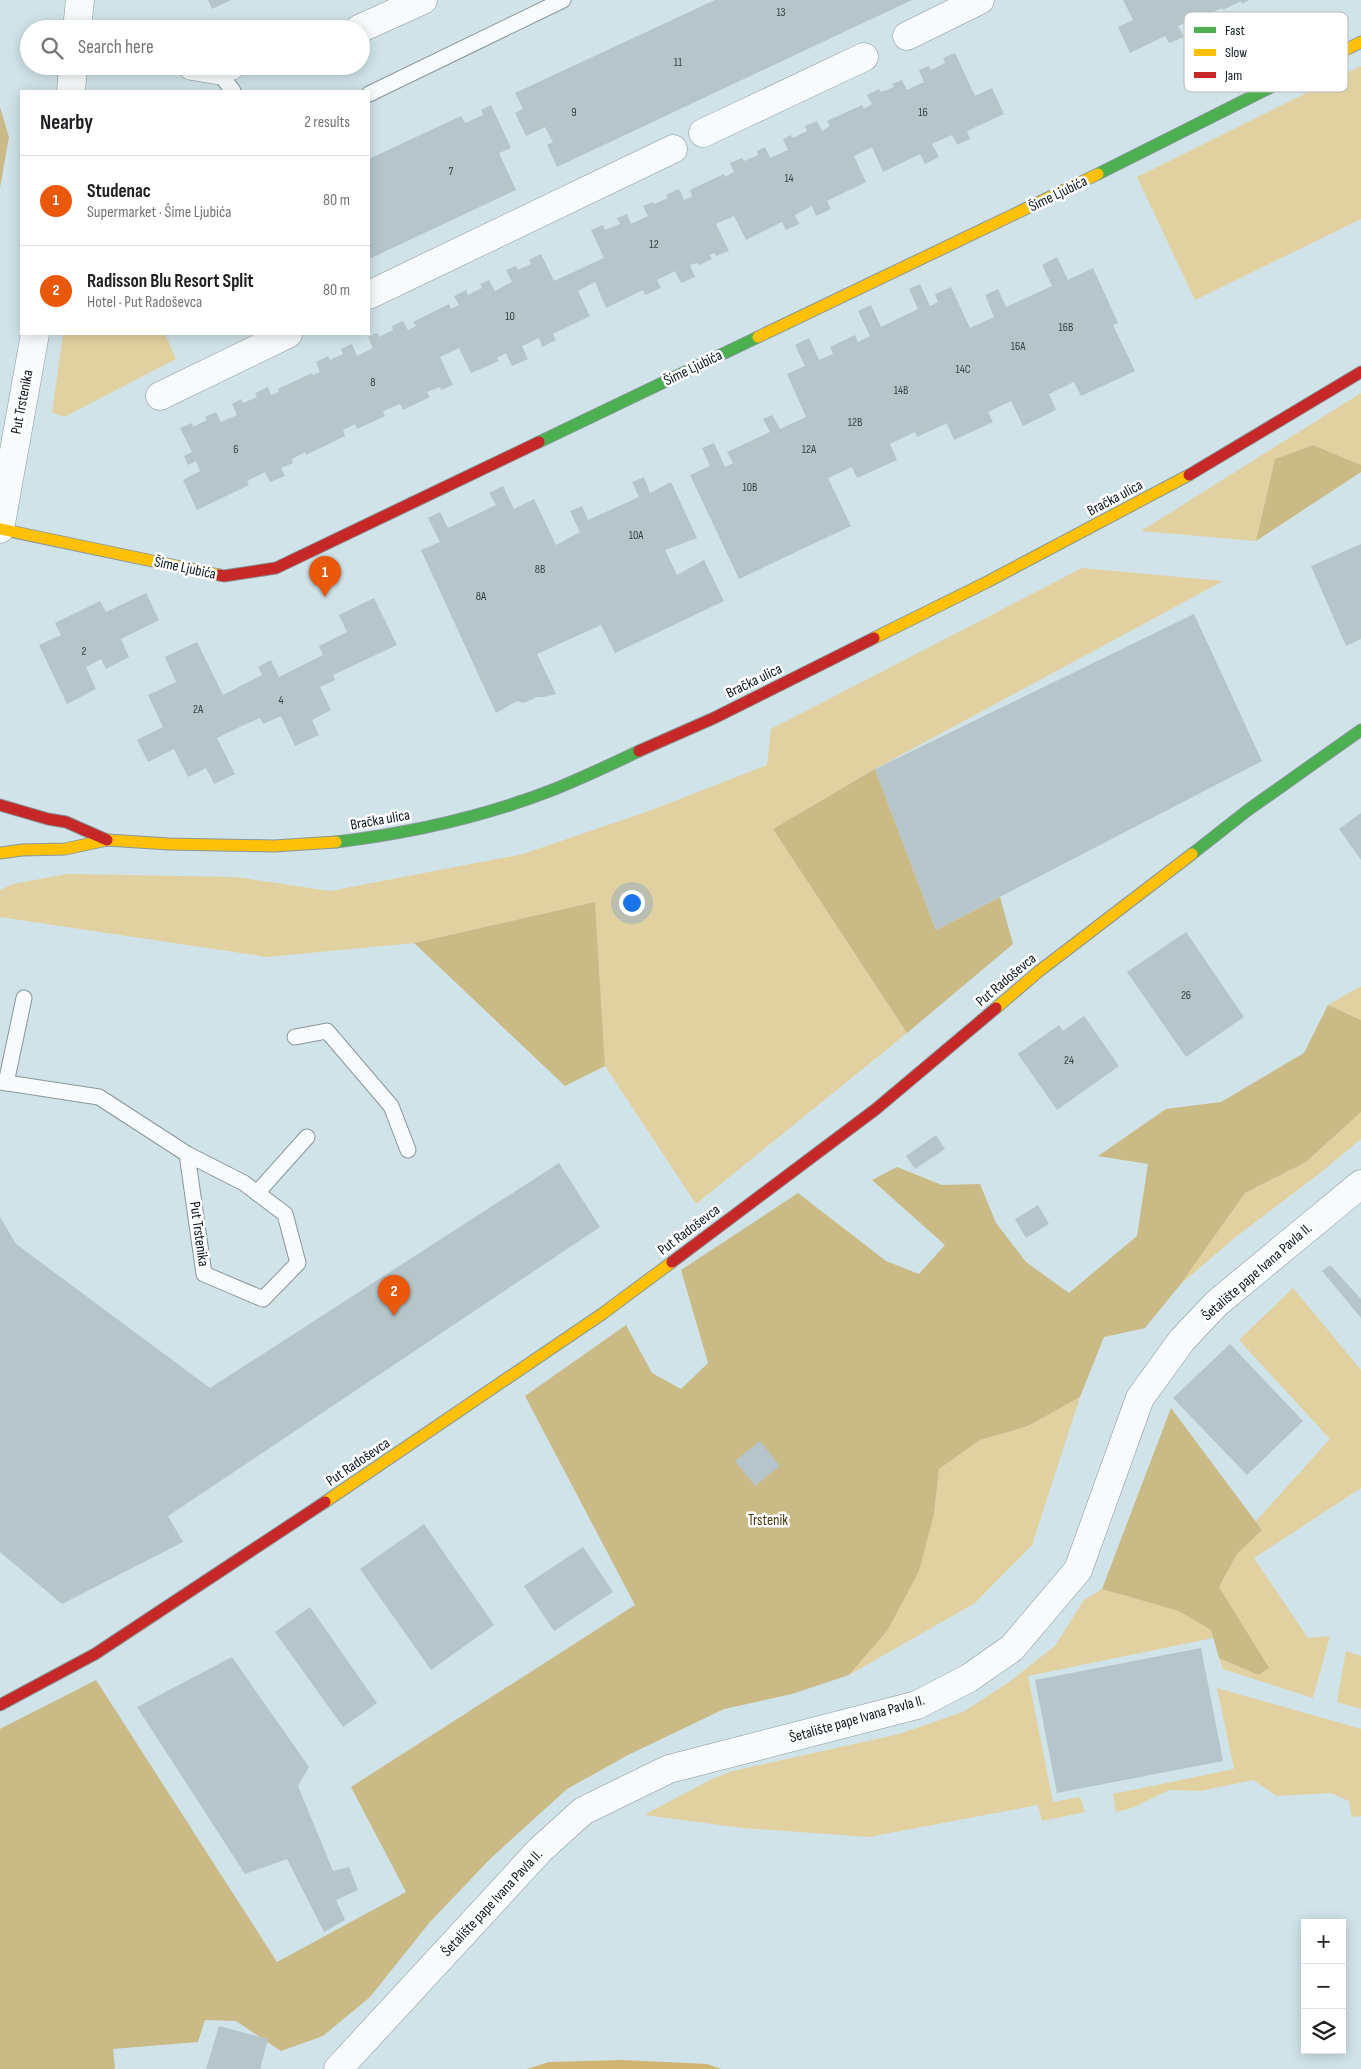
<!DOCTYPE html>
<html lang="en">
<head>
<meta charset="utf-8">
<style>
  :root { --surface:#fff; --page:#f2f2f2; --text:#202124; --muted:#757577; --line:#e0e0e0; --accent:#ea580c }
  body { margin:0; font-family:"Sofia Sans Condensed",sans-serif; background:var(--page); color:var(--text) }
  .controls { position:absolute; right:15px; bottom:15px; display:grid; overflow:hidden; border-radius:0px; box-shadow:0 2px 12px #0003 }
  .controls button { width:45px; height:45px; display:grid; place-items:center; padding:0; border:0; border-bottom:1px solid var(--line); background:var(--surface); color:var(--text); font:25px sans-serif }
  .you { position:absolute; left:631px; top:902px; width:18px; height:18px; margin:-12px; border:4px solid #fff; border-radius:50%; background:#1a73e8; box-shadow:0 0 0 8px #1a73e833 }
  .badge { display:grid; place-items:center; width:32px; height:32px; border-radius:50%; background:var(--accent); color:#fff; font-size:16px; font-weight:700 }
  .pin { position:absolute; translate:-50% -41px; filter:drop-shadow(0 1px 2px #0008) }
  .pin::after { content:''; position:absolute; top:26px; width:18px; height:15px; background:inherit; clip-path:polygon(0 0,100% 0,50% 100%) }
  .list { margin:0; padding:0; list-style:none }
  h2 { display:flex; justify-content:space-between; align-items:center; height:65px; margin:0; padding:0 20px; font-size:21px }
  h2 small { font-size:16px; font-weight:400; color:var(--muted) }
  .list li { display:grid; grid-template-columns:32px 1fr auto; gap:15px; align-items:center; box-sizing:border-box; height:90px; padding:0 20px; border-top:1px solid var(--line) }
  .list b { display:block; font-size:19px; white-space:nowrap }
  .list p { margin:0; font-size:16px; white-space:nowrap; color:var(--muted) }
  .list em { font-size:16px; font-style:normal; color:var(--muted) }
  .icon { flex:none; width:28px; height:28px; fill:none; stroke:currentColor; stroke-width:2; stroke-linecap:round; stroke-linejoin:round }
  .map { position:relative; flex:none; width:1361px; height:2069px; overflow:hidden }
  .search { position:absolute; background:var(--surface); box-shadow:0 2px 12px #0003; left:20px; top:20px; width:350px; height:55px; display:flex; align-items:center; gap:12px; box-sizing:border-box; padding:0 18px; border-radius:28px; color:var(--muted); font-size:19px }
  .panel { position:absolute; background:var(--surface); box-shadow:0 2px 12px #0003; left:20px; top:90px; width:350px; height:245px; border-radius:0px }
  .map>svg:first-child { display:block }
  .green { fill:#e2d1a0 }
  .forest { fill:#caba86 }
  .water { fill:#cfb571 }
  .building { fill:#b6c5c9 }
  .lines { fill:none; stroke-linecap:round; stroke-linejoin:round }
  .lane-casing { stroke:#88979a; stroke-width:17 }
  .street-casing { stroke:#88979a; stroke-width:29 }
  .fast-casing { stroke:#88979a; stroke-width:13 }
  .slow-casing { stroke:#88979a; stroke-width:13 }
  .jam-casing { stroke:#88979a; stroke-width:13 }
  .lane { stroke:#f8fbfc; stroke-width:15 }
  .street { stroke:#f8fbfc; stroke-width:28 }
  .fast { stroke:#4caf50; stroke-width:11 }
  .slow { stroke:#ffc107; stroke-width:11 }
  .jam { stroke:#c62828; stroke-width:11 }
  .labels { text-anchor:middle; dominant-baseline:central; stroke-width:5; stroke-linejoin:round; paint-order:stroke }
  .number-label { font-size:12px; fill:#364347 }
  .street-label { font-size:15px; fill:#0b181c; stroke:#fff }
  .park-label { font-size:15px; fill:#49370d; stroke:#fff }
  .key { fill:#fff; stroke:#b6babb; stroke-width:1 }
  .key-label { font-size:14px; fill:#0b181c }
</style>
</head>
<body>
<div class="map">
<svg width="1361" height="2069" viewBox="0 0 1361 2069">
  <rect width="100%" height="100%" fill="#d0e3e8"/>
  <g class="green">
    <path d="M1361,66V219L1195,300L1137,177Z"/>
    <path d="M63,334H165L176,359L64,417L52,412Z"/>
    <path d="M1361,393V465L1313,445L1275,459L1256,541L1141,531Z"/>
    <path d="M1082,568L1223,581L875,769L773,829L907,1033L696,1204L605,1066L595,902L414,943L267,957L0,917V890L13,884L67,874L235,877L330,891L523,854L649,811L767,765L771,729Z"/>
    <path d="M1361,986V1020L1328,1005Z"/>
    <path d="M1361,1112V1139L1320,1173L1233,1239L1180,1285L1245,1193L1306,1162Z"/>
    <path d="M1293,1288L1361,1370V1488L1254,1558L1308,1638L1330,1636L1313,1698L1223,1669L1219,1658L1258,1675L1219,1587L1237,1554L1262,1530L1256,1521L1330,1439L1239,1340Z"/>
    <path d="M1080,1397L1032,1545L975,1603L849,1675L887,1631L934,1514L939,1469L980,1440L1028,1426Z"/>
    <path d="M1102,1589L1180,1611L1211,1630L1213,1638L1028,1676L1053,1802L1080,1797L1085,1812L1042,1821L1038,1805L869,1837L743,1828L644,1815L712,1779L733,1771L899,1734L963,1712L1009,1682L1055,1646L1084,1600Z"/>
    <path d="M1346,1651L1361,1656V1709L1337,1702Z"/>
    <path d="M1217,1688L1361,1729V1816L1352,1817L1349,1801L1331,1793L1277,1796L1253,1780L1200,1791L1169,1790L1132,1808L1116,1812L1113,1794L1234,1769Z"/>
  </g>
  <g class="forest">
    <path d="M0,107L9,137L0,188Z"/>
    <path d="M1313,445L1361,465V472L1256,541L1275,459Z"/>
    <path d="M875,769L936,930L1000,897L1013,944L907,1033L773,829Z"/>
    <path d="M595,902L605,1066L565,1086L414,943Z"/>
    <path d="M1328,1005L1361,1020V1112L1306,1162L1245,1193L1180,1285L1145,1328L1104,1337L1080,1397L1028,1426L980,1440L939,1469L934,1514L919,1571L887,1631L849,1675L792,1694L724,1709L628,1755L567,1789L491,1858L430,1922L370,1997L323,2036L281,2051L236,2021L205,2020L198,2042L113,2049L115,2069H0V1729L96,1680L277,1962L406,1892L351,1787L635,1605L525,1396L626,1325L652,1373L681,1389L708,1363L681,1270L798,1193L886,1261L919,1274L945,1245L872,1180L897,1167L942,1185L980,1184L996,1223L1026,1262L1069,1293L1137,1236L1148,1164L1098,1156L1166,1109L1221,1102L1304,1053Z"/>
    <path d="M1171,1408L1262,1530L1237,1554L1219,1587L1269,1668L1258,1675L1219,1658L1211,1630L1179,1611L1102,1589Z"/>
  </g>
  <path class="water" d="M623,2060L707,2064L721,2069H527L549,2062Z"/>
  <g class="building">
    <path d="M208,0H231L212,9Z"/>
    <path d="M715,0H912L557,167L547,145L553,142L545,127L526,136L515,113L523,109L515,93Z"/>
    <path d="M1123,0H1249L1242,4L1241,1L1223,10L1222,8L1213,12L1219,23L1205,30L1198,16L1178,26L1184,37L1169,43L1165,36L1130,53L1118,27L1133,20Z"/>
    <path d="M955,53L975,96L992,88L1004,114L967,131L970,139L957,145L952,135L932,144L939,157L925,164L920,154L883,172L872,147L854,156L866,182L827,201L831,209L816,216L812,206L795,215L799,224L786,230L782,222L746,240L734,216L716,224L729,251L716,256L714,253L710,255L712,259L699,265L697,263L690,265L695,277L681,283L675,271L657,280L661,288L645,295L643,290L606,308L595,282L578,291L590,316L553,334L556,340L542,347L539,338L522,346L528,359L512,366L506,353L497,358L499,361L471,373L459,348L440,357L453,385L441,390L440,387L427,392L430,397L403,410L400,404L383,411L385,416L357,429L355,424L343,430L345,436L306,455L305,452L292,459L293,463L281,468L285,476L270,482L265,472L247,481L249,485L197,510L183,480L200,471L196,461L188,465L184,456L192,452L180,428L192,423L193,427L207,420L205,417L216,412L221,422L237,415L232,404L241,399L243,403L257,397L255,393L268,387L271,395L279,392L278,389L312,373L313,375L320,372L316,362L328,356L330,360L343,354L341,349L352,344L357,356L373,348L368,337L377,333L379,337L393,330L392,326L403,321L408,330L416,326L413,322L449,304L451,309L459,305L454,296L466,290L468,295L482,288L480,284L489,280L495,291L512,282L506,270L516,266L518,270L531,264L529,260L541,254L554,281L604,258L591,230L603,225L605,230L620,224L617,218L627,214L631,224L648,216L643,206L653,202L654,204L668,198L666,195L679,189L684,200L692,196L690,190L724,174L725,177L734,172L730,163L742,158L744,161L758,155L757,151L765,147L770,158L788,150L783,139L791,135L793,138L807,131L805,126L817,121L822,131L830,126L827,121L862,105L864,109L872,104L867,95L879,89L881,92L894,87L892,84L902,80L907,90L924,82L919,70L929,66L931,70L945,63L943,58Z"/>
    <path d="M491,105L511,148L499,153L516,190L369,259V159L461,116L465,123L483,115L481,110Z"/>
    <path d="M1057,257L1068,280L1093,268L1118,323L1113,325L1135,371L1081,396L1074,382L1049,394L1056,410L1023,426L1011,401L988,412L993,422L954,440L947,423L917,437L915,432L890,444L897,460L857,478L852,467L828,478L851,526L739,579L690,475L710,466L702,448L714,443L725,467L733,463L727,452L770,432L763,419L772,415L780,429L806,417L787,374L805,366L795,345L809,338L819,360L833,354L830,347L855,335L858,342L870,336L858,311L871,305L881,327L918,309L909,289L920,284L930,306L938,302L935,294L951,287L970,328L994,317L985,295L998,289L1006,307L1052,286L1042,265Z"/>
    <path d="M644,477L650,493L671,482L697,538L665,550L677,575L704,560L724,601L615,653L601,625L537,654L556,694L544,697H537L524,703L517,701L496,713L421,550L440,542L428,518L440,512L448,528L496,505L489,493L503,486L514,509L534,499L556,545L580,532L570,511L582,506L588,520L639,497L632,482Z"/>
    <path d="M1361,544V639L1346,646L1311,566Z"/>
    <path d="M146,593L159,620L121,639L129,657L106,669L101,659L86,667L96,689L67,704L39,645L61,635L55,623L100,601L106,612Z"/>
    <path d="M374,598L397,645L333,675L335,680L320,687L331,710L312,720L319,735L295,746L281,716L263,724L260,718L248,723L217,738L235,774L214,784L206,768L188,777L174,749L148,762L137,740L163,727L148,695L176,682L165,657L197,642L223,695L262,675L258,667L271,660L279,677L323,655L319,646L347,632L339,615Z"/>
    <path d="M1194,614L1262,761L936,930L875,769Z"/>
    <path d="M1361,813V860L1339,829Z"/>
    <path d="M1186,932L1244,1017L1186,1057L1127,972Z"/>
    <path d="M1084,1016L1119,1066L1057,1110L1018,1054L1059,1025L1063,1031Z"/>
    <path d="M936,1135L945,1149L915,1169L906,1156Z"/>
    <path d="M559,1163L600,1227L168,1516L183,1542L62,1604L0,1552V1217L16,1244L210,1388Z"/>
    <path d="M1038,1205L1049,1224L1026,1238L1015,1219Z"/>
    <path d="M1330,1265L1361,1299V1318L1322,1271Z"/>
    <path d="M1230,1344L1303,1421L1247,1475L1173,1398Z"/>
    <path d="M760,1441L780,1466L755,1486L735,1461Z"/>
    <path d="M424,1524L494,1625L431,1670L360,1569Z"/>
    <path d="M583,1547L613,1592L554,1631L524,1586Z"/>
    <path d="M310,1607L377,1703L343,1727L275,1632Z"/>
    <path d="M1201,1648L1223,1761L1057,1793L1035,1680Z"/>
    <path d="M232,1657L309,1767L298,1786L333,1871L349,1867L358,1890L336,1900L345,1920L324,1932L287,1859L245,1874L137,1707Z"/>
    <path d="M219,2026L268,2039L260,2069H206Z"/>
  </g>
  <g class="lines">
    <g class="lane-casing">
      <g id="lane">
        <path d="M217,70L233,91"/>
        <path d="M369,94L563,0"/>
        <path d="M295,1037L327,1031L391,1106L408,1150"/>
        <path d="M0,1082L99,1097L187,1154L244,1183L285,1214L298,1263L263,1299L204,1274L187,1154"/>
        <path d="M6,1083L24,998"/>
        <path d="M257,1193L307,1137"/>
      </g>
    </g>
    <g class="street-casing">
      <g id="street">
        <path d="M77,29L80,0"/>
        <path d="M359,29L423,0"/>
        <path d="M907,36L980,0"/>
        <path d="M192,66L217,70L231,66"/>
        <path d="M71,91L73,66"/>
        <path d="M703,133L864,57"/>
        <path d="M369,295L673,149"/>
        <path d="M160,396L288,334"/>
        <path d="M0,529L35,334"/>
        <path d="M338,2069L540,1850L583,1811L669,1769L917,1705L969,1678L1012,1648L1078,1570L1140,1398L1182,1340L1217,1303L1361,1184"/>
      </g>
    </g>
    <g class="fast-casing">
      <g id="fast">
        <path d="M1098,174L1287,79"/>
        <path d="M539,442L758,337"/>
        <path d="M336,842C411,833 486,816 555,789C584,777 612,764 639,751"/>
        <path d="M1192,854L1248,810L1361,730"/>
      </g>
    </g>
    <g class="slow-casing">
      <g id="slow">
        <path d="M1287,79L1361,42"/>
        <path d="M758,337L1098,174"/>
        <path d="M0,529L219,575"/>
        <path d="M874,638L987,582L1189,475"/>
        <path d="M0,853L22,850L65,849L107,840L169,844L274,846L336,842"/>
        <path d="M996,1008L1038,972L1192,854"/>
        <path d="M325,1502L602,1314L672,1262"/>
      </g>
    </g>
    <g class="jam-casing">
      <g id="jam">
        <path d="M1189,475L1361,372"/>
        <path d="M219,575L224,576L276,568L539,442"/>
        <path d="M639,751L714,718L874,638"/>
        <path d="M0,805L48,819L66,822L107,840"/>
        <path d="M672,1262L876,1109L996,1008"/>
        <path d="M0,1705L95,1654L325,1502"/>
      </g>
    </g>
    <use href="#lane" class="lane"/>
    <use href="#street" class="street"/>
    <use href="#fast" class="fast"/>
    <use href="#slow" class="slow"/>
    <use href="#jam" class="jam"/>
  </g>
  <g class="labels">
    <g class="number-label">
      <text x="781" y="12">13</text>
      <text x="678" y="62">11</text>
      <text x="574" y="112">9</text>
      <text x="923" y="112">16</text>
      <text x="451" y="171">7</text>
      <text x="789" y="178">14</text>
      <text x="654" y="244">12</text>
      <text x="510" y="316">10</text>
      <text x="1066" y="327">16B</text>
      <text x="1018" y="346">16A</text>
      <text x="963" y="369">14C</text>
      <text x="373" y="382">8</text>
      <text x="901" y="390">14B</text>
      <text x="855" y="422">12B</text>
      <text x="236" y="449">6</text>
      <text x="809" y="449">12A</text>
      <text x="750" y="487">10B</text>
      <text x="636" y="535">10A</text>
      <text x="540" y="569">8B</text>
      <text x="481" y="596">8A</text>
      <text x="84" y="651">2</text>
      <text x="281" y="700">4</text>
      <text x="198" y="709">2A</text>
      <text x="1186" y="995">26</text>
      <text x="1069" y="1060">24</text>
    </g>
    <g class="street-label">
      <text transform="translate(1058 194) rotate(-26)">Šime Ljubića</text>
      <text transform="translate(693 368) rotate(-26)">Šime Ljubića</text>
      <text transform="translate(22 402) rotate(-79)">Put Trstenika</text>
      <text transform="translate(1115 498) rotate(-28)">Bračka ulica</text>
      <text transform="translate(185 568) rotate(12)">Šime Ljubića</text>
      <text transform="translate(754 681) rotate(-26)">Bračka ulica</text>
      <text transform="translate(380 820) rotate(-10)">Bračka ulica</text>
      <text transform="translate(1006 980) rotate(-40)">Put Radoševca</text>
      <text transform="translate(689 1230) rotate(-37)">Put Radoševca</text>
      <text transform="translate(199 1234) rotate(82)">Put Trstenika</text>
      <text transform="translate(1257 1272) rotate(-41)">Šetalište pape Ivana Pavla II.</text>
      <text transform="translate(358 1462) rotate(-34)">Put Radoševca</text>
      <text transform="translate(857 1719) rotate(-16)">Šetalište pape Ivana Pavla II.</text>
      <text transform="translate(492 1903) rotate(-47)">Šetalište pape Ivana Pavla II.</text>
    </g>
    <g class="park-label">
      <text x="768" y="1520">Trstenik</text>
    </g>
  </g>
  <rect x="1184" y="12" width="164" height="80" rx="8" class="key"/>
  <rect x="1194" y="27" width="22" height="6" fill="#4caf50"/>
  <rect x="1194" y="49" width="22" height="7" fill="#ffc107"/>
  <rect x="1194" y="72" width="22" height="6" fill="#c62828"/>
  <g class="key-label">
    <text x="1225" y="35">Fast</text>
    <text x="1225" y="57">Slow</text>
    <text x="1225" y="80">Jam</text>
  </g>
</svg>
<div class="controls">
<button>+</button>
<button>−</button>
<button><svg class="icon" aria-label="layers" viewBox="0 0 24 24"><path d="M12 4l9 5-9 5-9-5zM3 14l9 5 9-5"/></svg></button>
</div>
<div class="you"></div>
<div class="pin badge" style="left:325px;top:597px">1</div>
<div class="pin badge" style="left:394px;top:1316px">2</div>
<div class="search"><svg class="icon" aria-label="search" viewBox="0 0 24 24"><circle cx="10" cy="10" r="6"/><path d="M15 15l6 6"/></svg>Search here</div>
<section class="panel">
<h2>Nearby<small>2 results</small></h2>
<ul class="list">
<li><span class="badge">1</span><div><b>Studenac</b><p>Supermarket · Šime Ljubića</p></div><em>80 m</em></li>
<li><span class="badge">2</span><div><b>Radisson Blu Resort Split</b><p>Hotel · Put Radoševca</p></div><em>80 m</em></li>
</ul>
</section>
</div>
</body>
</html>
